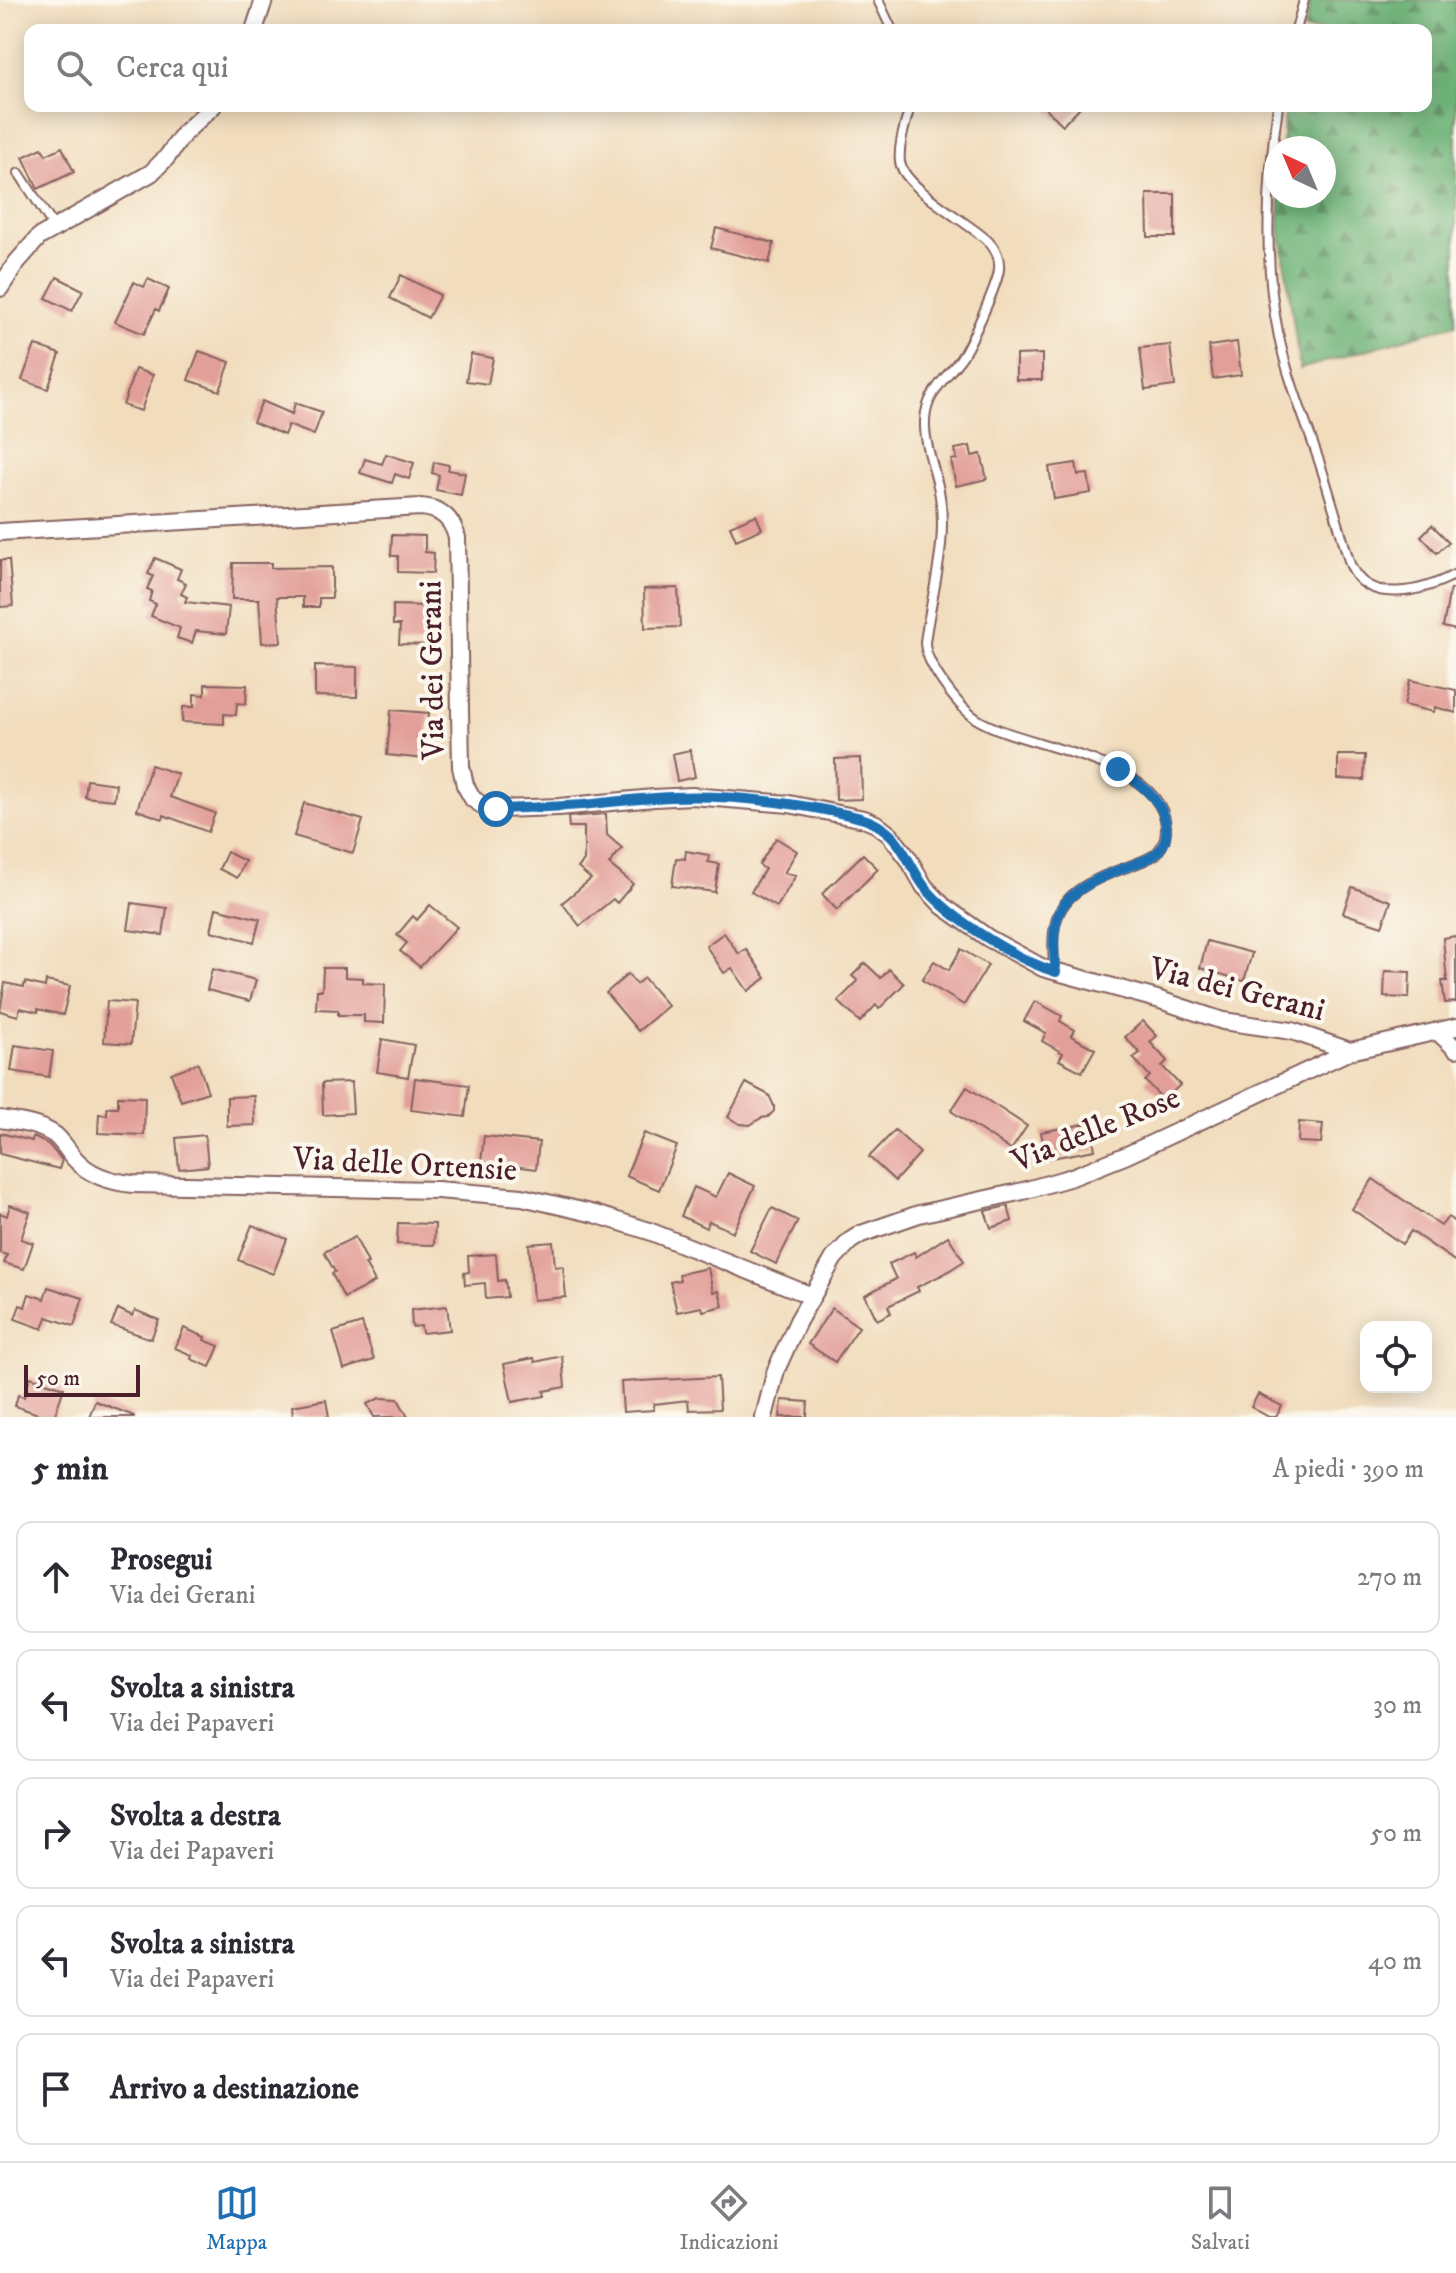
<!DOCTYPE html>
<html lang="it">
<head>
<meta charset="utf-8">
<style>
  :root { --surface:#fff; --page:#f7f7f7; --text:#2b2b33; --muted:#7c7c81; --line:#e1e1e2; --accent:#1f6fb2 }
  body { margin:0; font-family:"IM FELL DW Pica",serif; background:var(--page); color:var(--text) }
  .controls { position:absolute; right:24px; bottom:24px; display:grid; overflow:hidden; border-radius:16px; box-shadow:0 4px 20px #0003 }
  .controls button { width:72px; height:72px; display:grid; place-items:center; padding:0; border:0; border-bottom:2px solid var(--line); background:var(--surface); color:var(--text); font:40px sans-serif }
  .compass { position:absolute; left:1264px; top:136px; width:72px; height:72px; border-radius:50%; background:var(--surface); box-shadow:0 4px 20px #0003; rotate:316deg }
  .scale { position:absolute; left:24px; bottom:20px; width:116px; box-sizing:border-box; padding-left:8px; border:4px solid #4a1f2b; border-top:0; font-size:22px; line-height:28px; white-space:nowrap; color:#4a1f2b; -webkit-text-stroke:6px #fbf7ec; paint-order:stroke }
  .stop { position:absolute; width:24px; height:24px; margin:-18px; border:6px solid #1f6fb2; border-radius:50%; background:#fff }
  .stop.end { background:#1f6fb2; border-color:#fff; box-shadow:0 2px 8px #0008 }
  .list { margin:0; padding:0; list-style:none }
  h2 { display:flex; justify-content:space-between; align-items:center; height:104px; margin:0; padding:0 32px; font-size:34px }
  h2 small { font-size:26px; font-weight:400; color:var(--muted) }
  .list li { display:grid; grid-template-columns:52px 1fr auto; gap:24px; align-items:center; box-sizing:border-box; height:112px; margin:0 16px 16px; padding:0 16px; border:2px solid var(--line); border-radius:16px }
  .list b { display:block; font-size:30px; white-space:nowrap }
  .list p { margin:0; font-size:26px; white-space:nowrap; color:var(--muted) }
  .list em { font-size:26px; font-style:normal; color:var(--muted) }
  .icon { flex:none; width:44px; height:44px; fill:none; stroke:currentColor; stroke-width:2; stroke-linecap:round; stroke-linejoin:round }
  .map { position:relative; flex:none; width:1456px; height:1417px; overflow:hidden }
  .search { position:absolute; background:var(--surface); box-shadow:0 4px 20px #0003; left:24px; right:24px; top:24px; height:88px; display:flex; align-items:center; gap:20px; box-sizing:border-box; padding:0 28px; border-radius:16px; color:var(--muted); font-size:30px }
  .sheet { height:744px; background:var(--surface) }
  nav { display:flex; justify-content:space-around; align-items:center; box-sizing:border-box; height:112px; border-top:2px solid var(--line); background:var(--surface); font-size:22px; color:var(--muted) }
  nav a { display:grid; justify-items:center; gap:4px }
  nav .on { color:var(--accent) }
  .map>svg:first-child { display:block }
  .forest { fill:url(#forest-firs); stroke:#5c6851; stroke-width:2 }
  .building { fill:#e29e98 }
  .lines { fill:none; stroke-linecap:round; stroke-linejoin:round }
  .lane-casing { stroke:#84615e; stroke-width:12 }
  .street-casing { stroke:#84615e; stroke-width:20 }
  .lane { stroke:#fff; stroke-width:8 }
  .street { stroke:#fff; stroke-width:16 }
  .route { stroke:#1f6fb2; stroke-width:10 }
  .labels { text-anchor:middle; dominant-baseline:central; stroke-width:8; stroke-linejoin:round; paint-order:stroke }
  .street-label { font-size:32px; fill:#4a1f2b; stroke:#fbf7ec }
</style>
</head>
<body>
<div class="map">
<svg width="1456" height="1417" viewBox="0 0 1456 1417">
  <defs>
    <pattern id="forest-firs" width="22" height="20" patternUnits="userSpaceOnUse" patternTransform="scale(2)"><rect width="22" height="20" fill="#6db277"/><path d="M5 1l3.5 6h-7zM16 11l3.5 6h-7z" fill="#5c9062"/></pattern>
  </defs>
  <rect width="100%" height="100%" fill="#fbf7ec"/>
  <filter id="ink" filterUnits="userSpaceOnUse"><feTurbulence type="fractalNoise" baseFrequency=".0125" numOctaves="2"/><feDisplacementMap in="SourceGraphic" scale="16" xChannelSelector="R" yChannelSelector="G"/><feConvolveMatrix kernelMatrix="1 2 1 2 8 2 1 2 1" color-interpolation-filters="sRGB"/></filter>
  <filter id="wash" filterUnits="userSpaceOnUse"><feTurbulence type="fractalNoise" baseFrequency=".006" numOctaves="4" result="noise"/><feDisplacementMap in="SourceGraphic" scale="32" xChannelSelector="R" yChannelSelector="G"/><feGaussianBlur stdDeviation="1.8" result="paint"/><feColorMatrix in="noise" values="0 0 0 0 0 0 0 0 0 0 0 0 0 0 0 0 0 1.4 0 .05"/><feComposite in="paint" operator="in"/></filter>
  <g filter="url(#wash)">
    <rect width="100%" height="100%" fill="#f1dcbc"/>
    <path class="forest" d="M1311,0H1456V324L1300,369L1279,221L1280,196H1324V148H1282L1285,106H1426V30H1304Z"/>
    <g id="blocks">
      <g class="building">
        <path d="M1043,106H1081L1063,125Z"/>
        <path d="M62,147L74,172L38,189L23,157L42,148L46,155Z"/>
        <path d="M1147,194H1175V237H1148Z"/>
        <path d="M716,228L774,243L769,263L711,248Z"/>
        <path d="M401,275L440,295L428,318L390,298Z"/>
        <path d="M57,277L83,290L72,311L46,298Z"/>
        <path d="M148,279L169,289L159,311L156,309L144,334L115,322L134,282L144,287Z"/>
        <path d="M1237,342L1241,375L1213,379L1209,346Z"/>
        <path d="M35,345L60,354L48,389L22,380Z"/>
        <path d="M1170,345L1175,386L1145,390L1140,348Z"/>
        <path d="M199,351L230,362L220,391L188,380Z"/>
        <path d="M471,354L493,358L488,384L466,381Z"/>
        <path d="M1042,354V380H1016V355Z"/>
        <path d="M135,369L153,375L141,411L123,405Z"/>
        <path d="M262,401L292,414L295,403L322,412L314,435L288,425L284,435L253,422Z"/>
        <path d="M970,446L972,456L981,454L987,479L956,486L951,460L957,459L955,449Z"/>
        <path d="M386,454L414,463L409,479L395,474L392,483L360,473L365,459L382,464Z"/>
        <path d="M434,462L449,465L448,470L465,473L461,495L436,490L439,475L432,473Z"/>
        <path d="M1076,463L1078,475L1088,474L1091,493L1054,499L1049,467Z"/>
        <path d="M756,515L762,529L736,540L730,526Z"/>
        <path d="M1432,525L1449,542L1437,553L1421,536Z"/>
        <path d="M392,535L425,536V552L434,553L433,573L398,572V556H391Z"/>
        <path d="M155,558L181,569L177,579L186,583L181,594L187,597L185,602L229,607L226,634L196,631L192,643L177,638L180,628L151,616L156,604L149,601L152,591L147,589L153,576L148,574Z"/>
        <path d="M0,560H9L13,606L0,607Z"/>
        <path d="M233,563H271V568L332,567V598H319V607H303V597H277L281,642L262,643L259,599H232Z"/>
        <path d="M678,588L680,627L645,628L644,589Z"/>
        <path d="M1450,589L1456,590V630L1443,627Z"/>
        <path d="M393,605L425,606V624H432L431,645L399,644L400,625H393Z"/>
        <path d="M315,666L357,667V697L315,696Z"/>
        <path d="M1410,680L1456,690V713L1435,707L1434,712L1404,705Z"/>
        <path d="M205,684L247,685L246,704L237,703L236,715L224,714V724L182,722L183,707H194V694L205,695Z"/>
        <path d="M391,710L429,713L425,759L387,755Z"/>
        <path d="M690,750L695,777L677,781L672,754Z"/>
        <path d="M1338,755H1365L1364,780L1338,779Z"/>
        <path d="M861,758L862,799L836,800L835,759Z"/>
        <path d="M151,765L178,774L170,797L215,813L208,832L164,815L163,819L137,810Z"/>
        <path d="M87,780L116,784L114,800L85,797Z"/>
        <path d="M304,803L363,820L353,853L294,836Z"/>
        <path d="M606,814L607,835L622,848L609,864L633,884L617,903L613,899L580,926L562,903L591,879L578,868L584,861V827H569L568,817Z"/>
        <path d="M776,838L797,851L784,873L796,875L777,907L751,892L765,869L759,865Z"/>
        <path d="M686,851L709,855L708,862L719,864L715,892L672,886L676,858L685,859Z"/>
        <path d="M227,852L245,861L237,878L219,869Z"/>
        <path d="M863,854L878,869L837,910L822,894Z"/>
        <path d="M1352,887L1391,901L1382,926L1343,913Z"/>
        <path d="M132,903L167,908L163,935L128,930Z"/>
        <path d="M430,905L457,927L420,967L400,951L407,943L397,935L413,916L417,920Z"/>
        <path d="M216,908L260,919L254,942L211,931Z"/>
        <path d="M724,933L739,954L746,949L766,978L748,991L732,968L724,973L706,946Z"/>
        <path d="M1456,936V1002L1445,1003L1442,981H1447L1443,938Z"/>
        <path d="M1207,941L1252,953L1244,981L1200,968Z"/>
        <path d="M961,949L988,965L964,1005L922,980L934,961L949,970Z"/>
        <path d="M865,963L881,978L889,969L904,984L879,1009L876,1005L860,1022L838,1001L858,981L852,976Z"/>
        <path d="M323,968H345V977L363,978V983L385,984L384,1023L364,1022V1015H338V1010L316,1009L317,990H322Z"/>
        <path d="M212,969L256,980L250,1001L207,990Z"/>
        <path d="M1385,971L1410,972L1409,998L1384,997Z"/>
        <path d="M628,974L636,984L644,978L668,1006L638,1031L606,993Z"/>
        <path d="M46,981L70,986L63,1015L38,1009V1012L20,1008L18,1016L0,1011L5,983L24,987L25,982L45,987Z"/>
        <path d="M107,1001L135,1003L131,1044L104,1042Z"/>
        <path d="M1035,1001L1062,1016L1060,1021L1075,1030L1071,1036L1095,1049L1082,1072L1059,1060L1063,1053L1042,1041L1046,1033L1024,1021Z"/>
        <path d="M1143,1021L1157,1036L1150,1042L1167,1061L1162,1066L1180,1085L1164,1100L1145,1081L1150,1076L1133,1058L1140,1053L1125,1037Z"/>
        <path d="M382,1039L414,1045L408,1077L377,1072Z"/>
        <path d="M15,1045L53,1051L49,1077L11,1071Z"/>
        <path d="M198,1063L208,1092L181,1101L171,1073Z"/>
        <path d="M415,1078L469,1085L465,1117L411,1110Z"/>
        <path d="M351,1082L353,1113L323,1115L322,1083Z"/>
        <path d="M746,1083L769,1095L774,1106V1111L768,1117L761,1118L750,1125L740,1124L728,1117Z"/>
        <path d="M967,1087L1027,1126L1011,1150L951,1111Z"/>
        <path d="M118,1096L145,1097L144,1135L98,1133L99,1114L107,1115V1107H118Z"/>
        <path d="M254,1096L255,1125L227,1126V1097Z"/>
        <path d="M1299,1122L1323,1124L1321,1143L1298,1142Z"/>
        <path d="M1084,1124V1129L1091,1128L1095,1150L1046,1159L1041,1132Z"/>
        <path d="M895,1130L920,1153L895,1181L869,1157Z"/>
        <path d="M0,1133L32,1141L33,1137L48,1144L62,1160L59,1169L0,1154Z"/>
        <path d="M644,1133L677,1146L659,1190L626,1176Z"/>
        <path d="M205,1135L208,1166L179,1169L176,1138Z"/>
        <path d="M484,1136L539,1142L536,1169L481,1162Z"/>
        <path d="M728,1173L755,1186L733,1232L709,1221L706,1228L681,1216L694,1187L716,1197Z"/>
        <path d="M1373,1179L1441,1226L1448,1217L1456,1223V1262L1411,1231L1402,1244L1352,1209Z"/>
        <path d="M10,1205L30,1212L21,1239L33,1243L24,1269L4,1263L7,1255L0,1253V1213L7,1216Z"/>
        <path d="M1008,1206L1012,1221L991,1228L985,1211Z"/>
        <path d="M772,1208L798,1221L776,1264L750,1251Z"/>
        <path d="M398,1223L435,1224L434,1245L397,1244Z"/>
        <path d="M252,1225L287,1239L273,1274L238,1260Z"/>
        <path d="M948,1236L964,1261L944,1274L917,1287L919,1291L888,1306L891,1313L877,1320L865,1295L896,1279L889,1264L914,1252L916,1257Z"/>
        <path d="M355,1237L368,1263L365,1264L375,1282L344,1298L332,1274L335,1272L324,1252Z"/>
        <path d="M553,1242L555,1267L563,1266L566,1297L533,1300L529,1244Z"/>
        <path d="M496,1254L498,1281L505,1280L507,1297L486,1299L485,1283L465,1285L464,1273L469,1272L468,1256Z"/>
        <path d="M708,1268L713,1292L719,1291L723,1306L703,1311L702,1307L677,1312L670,1282L680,1280L679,1274Z"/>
        <path d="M48,1287L83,1298L74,1326L47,1317L43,1329L15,1319L20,1305L25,1307L29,1294L44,1299Z"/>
        <path d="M447,1306L450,1330L422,1333L421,1326L412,1327L411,1310Z"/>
        <path d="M832,1308L859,1327L835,1362L808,1344Z"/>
        <path d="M118,1309L133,1316L135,1310L159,1320L151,1339L111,1325Z"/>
        <path d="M362,1323L374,1360L344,1369L333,1332Z"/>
        <path d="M184,1328L205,1337L204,1340L219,1346L210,1367L191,1359L192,1355L175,1348Z"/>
        <path d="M562,1356L565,1387L544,1391L545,1396L512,1402L504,1364L534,1358L535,1362Z"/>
        <path d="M30,1377L64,1388L54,1417H47L15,1406L18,1395L24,1397Z"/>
        <path d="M718,1377L720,1409L689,1410L688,1400L654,1404V1410L623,1412L621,1382Z"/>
        <path d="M1258,1394L1282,1406L1276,1417H1269L1251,1407Z"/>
        <path d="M380,1398L398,1399L408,1417H374L367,1404Z"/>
        <path d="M326,1400L329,1417H293L292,1406Z"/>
        <path d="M782,1400L808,1402L807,1417H780Z"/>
        <path d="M95,1401L134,1416V1417H89Z"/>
      </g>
    </g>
  </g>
  <g filter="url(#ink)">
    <use href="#blocks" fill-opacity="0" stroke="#84615e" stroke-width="2"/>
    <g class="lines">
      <g class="lane-casing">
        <g id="lane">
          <path d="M878,0L892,30"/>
          <path d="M1296,30L1304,0"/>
          <path d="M910,106C906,123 898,144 900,162C904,188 968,222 988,241C996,250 1000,257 999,269C998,284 970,345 961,358C950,373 936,385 929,402C918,429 932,459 938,486C950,538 932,590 925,642C925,664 960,710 980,721C1027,748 1161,759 1166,826C1166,838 1164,845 1156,854C1144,862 1129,866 1116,871C1060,893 1048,913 1055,972"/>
          <path d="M1278,106C1267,181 1263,262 1279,337C1288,380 1306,422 1320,464C1331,497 1340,531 1350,564C1367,607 1424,591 1456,574"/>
          <path d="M19,173L54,227"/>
        </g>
      </g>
      <g class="street-casing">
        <g id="street">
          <path d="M254,30L264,0"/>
          <path d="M0,288L17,262L39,237L151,173L167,157L184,133L213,106"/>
          <path d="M0,532L420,507C440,508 452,518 457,538L461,767L465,785L473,799L485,807L496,809L559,807L654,798L692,796L789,804L864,819L876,824L890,835L908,858L924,886L943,906L988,938L1043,968L1157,999L1223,1021L1292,1031L1350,1051"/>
          <path d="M1437,1031L1456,1049"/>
          <path d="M0,1119C18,1122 39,1124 55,1135C63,1142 68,1151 75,1159C90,1176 112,1182 133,1184L437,1190L522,1197L595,1214L649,1231L812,1296"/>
          <path d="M764,1417L776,1370L798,1321L834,1258L850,1241L861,1234L919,1214L1023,1191L1072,1177L1127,1155L1350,1051L1456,1027"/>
        </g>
      </g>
      <use href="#lane" class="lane"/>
      <use href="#street" class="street"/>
    </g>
  </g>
  <g class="lines" filter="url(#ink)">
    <path class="route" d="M496,809C525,808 553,807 582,805C612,802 642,798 672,797C724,795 779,801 830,811C847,815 867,817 882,828C903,842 910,867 924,886C949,918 1017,960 1056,972C1048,910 1061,893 1119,870C1130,865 1143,862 1153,856C1160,851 1165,844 1166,835C1170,805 1141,783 1118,769"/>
  </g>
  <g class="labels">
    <g class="street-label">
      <text transform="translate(433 670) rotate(-91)">Via dei Gerani</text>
      <text transform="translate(1237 990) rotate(14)">Via dei Gerani</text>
      <text transform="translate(1096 1130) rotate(-22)">Via delle Rose</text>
      <text transform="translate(405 1165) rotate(3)">Via delle Ortensie</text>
    </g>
  </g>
</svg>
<div class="controls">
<button><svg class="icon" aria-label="locate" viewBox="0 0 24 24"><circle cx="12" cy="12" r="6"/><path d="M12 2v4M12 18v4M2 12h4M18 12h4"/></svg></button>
</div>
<svg class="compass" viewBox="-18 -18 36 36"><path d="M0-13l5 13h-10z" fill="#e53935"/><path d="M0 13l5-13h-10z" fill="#7c7c81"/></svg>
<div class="scale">50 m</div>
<div class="stop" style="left:496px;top:809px"></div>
<div class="stop end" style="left:1118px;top:769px"></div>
<div class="search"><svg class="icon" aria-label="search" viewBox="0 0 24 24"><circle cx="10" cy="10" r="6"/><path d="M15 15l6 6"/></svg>Cerca qui</div>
</div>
<section class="sheet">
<h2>5 min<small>A piedi · 390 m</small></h2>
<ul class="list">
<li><svg class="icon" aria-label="ahead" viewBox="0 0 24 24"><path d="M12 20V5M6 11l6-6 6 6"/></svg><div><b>Prosegui</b><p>Via dei Gerani</p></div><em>270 m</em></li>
<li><svg class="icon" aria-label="left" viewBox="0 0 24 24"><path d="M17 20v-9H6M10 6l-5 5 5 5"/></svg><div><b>Svolta a sinistra</b><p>Via dei Papaveri</p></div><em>30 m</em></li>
<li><svg class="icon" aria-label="right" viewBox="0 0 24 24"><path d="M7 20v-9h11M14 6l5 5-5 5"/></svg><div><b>Svolta a destra</b><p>Via dei Papaveri</p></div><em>50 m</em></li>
<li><svg class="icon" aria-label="left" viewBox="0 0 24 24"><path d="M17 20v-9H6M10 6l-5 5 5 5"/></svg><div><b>Svolta a sinistra</b><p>Via dei Papaveri</p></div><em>40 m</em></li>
<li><svg class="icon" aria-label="arrive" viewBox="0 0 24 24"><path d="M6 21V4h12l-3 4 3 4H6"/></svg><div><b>Arrivo a destinazione</b></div></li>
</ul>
</section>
<nav>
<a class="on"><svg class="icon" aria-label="map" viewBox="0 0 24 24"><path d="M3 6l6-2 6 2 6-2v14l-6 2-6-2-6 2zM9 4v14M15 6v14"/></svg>Mappa</a>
<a><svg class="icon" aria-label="directions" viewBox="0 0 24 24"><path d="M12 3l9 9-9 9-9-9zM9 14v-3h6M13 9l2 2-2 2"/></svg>Indicazioni</a>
<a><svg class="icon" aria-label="saved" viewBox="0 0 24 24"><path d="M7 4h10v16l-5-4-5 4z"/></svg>Salvati</a>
</nav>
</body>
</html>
